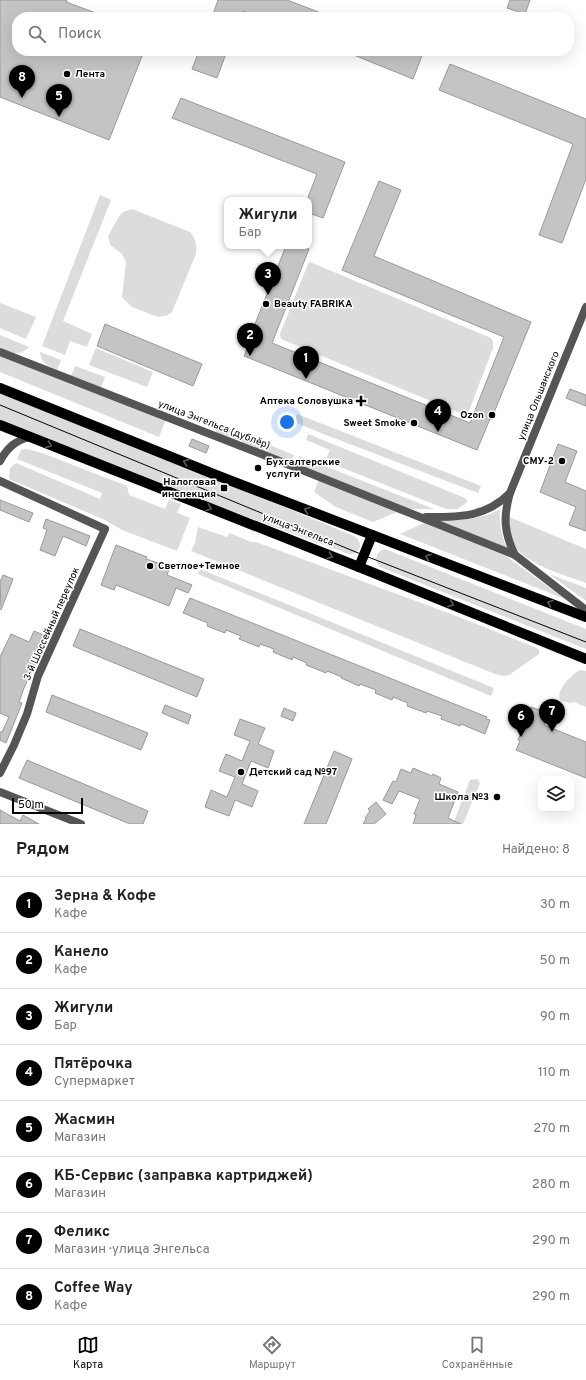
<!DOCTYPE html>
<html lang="ru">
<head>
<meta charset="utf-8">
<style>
  :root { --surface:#fff; --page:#f6f6f6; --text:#222; --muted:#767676; --line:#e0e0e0; --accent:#000 }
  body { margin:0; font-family:Overpass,sans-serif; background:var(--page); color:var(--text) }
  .controls { position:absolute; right:12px; bottom:12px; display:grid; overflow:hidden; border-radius:8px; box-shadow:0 4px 16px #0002 }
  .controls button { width:36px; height:36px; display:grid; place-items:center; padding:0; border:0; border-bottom:1px solid var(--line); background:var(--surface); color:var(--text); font:20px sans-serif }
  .scale { position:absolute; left:12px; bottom:10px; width:71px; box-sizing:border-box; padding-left:4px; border:2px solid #000; border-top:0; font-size:11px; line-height:14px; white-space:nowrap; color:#000; -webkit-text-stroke:3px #fff; paint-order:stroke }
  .you { position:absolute; left:287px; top:422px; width:14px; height:14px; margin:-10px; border:3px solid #fff; border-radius:50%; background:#1a73e8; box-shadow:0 0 0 6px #1a73e833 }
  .badge { display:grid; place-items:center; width:26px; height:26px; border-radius:50%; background:var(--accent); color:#fff; font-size:13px; font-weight:700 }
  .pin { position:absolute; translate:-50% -33px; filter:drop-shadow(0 1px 2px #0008) }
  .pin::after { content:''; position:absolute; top:21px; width:14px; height:12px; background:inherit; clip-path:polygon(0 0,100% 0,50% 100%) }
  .popup { position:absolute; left:224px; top:197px; width:88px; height:52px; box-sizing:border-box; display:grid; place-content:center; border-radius:8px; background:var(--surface); filter:drop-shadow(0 1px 3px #0005); font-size:13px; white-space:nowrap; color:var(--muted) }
  .popup b { font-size:15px; color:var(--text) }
  .popup::after { content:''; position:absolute; left:50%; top:100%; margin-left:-8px; border:8px solid transparent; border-top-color:var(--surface) }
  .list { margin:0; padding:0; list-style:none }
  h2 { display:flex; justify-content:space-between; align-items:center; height:52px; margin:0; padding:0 16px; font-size:17px }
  h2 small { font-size:13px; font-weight:400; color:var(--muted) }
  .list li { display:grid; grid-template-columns:26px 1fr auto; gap:12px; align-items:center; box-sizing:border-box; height:56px; padding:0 16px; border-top:1px solid var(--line) }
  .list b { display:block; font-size:15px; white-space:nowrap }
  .list p { margin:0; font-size:13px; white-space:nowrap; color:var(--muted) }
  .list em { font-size:13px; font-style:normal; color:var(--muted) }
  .icon { flex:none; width:22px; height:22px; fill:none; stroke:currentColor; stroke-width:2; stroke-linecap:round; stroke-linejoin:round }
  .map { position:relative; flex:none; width:586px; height:824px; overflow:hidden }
  .search { position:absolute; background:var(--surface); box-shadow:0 4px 16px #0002; left:12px; right:12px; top:12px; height:44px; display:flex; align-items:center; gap:10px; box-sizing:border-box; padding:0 14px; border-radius:16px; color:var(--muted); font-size:15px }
  .sheet { height:500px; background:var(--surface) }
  nav { display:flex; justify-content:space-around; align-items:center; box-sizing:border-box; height:56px; border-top:1px solid var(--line); background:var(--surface); font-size:11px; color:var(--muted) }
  nav a { display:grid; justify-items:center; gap:2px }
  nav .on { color:var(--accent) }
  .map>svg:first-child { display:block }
  .green { fill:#dcdcdc }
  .building { fill:#c4c4c4; stroke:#999 }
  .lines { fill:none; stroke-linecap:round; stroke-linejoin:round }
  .minor { stroke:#555; stroke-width:8 }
  .primary { stroke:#000; stroke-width:10 }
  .tram { stroke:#000; stroke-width:1 }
  .oneway { stroke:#595959 }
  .poi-dot { fill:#000; stroke:#fff; stroke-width:1.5 }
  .labels { text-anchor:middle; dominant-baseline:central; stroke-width:3; stroke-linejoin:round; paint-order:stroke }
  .poi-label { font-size:10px; font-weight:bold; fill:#000; stroke:#fff; text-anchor:end }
  .street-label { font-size:10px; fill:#000; stroke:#fff }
</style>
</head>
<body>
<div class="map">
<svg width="586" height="824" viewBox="0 0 586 824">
  <rect width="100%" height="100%" fill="#fff"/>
  <g class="green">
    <path d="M100,195L111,200L63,321L92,334L87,347L70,341L65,355L42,346Z"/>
    <path d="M132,209L190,232C196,239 197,246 196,254L172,312L168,315L158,317L132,307L122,297L126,262L122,254L110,245L108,236L120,215L123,212Z"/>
    <path d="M310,262L491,338L493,342V348L467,416L281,339L280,334L308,264Z"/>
    <path d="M0,303L36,317L26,339L0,328Z"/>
    <path d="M0,335L29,347C19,357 11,353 0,348Z"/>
    <path d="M96,348L153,372L147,387L89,365Z"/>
    <path d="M40,352L61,360L57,370C48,366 41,363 40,352Z"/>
    <path d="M0,354L166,419L159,437L0,372Z"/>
    <path d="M75,366L105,377L101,388L71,376Z"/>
    <path d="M0,392L207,475L354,536C364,542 361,554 349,554L165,487L0,420Z"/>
    <path d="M297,414L481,486L478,493L326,435L294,422Z"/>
    <path d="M216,423L294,455L290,464L216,435Z"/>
    <path d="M308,434L465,498L467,500V502L458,509H446L325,461L330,450L306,440Z"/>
    <path d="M27,449L42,453L127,486L129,495L165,509L169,500L181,504L177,513L190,518L177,551L122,530L105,520L9,479L10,468L16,463L100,499L102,493L17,459L21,450Z"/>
    <path d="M299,456L434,509H405L295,465Z"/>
    <path d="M319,480L397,512L373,522L336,507L314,492Z"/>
    <path d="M500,509C499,523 501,535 507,548L440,521C460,519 483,520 500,509Z"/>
    <path d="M507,516L586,549V583C565,575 520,563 512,541C509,533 508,524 507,516Z"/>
    <path d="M424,523L506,556L565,599L400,534Z"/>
    <path d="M198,527L227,537L230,533L251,542H256L451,614L537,648L539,650V654L509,675L504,676L495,674L191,551L195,543Z"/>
    <path d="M385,549L586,629V649L380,567C373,560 376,551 385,549Z"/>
    <path d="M200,569L494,688L491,696L198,574Z"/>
    <path d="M549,574L586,588V601Z"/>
    <path d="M580,670L586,671V707L574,702L569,703L560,700C556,690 571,675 580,670Z"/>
    <path d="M477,779L480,783L463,824H453L470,780Z"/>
  </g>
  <g class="building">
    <path d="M0,0H67L66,2L104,16L17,17V51H144L109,140L0,97Z"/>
    <path d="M218,0H287L329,16L257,17L243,11L241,17H212Z"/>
    <path d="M510,0H530L525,14L507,8Z"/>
    <path d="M199,51H227L217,78L192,69Z"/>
    <path d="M344,51H417L423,53L413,79Z"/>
    <path d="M450,64L586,119V179L562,243L539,235L573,144L439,90Z"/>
    <path d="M181,98L345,162L323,218L309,213V200H307L317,174L172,118Z"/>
    <path d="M379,181L401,190L374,256L531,322L491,420L490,419L477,450L244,356L253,335L251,334L286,246H301L309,249L272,343L470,423L504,337L342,270Z"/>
    <path d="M105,324L202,364L193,386L97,346Z"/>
    <path d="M570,389L586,395V406L566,398Z"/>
    <path d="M192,439L209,446L206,453L189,446Z"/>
    <path d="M558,444L577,451L565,482L586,491V531L569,525L576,507L540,492Z"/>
    <path d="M0,500L33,513L29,522L0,510Z"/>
    <path d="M46,519L90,536L86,546L63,536L55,556L40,550L47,530L43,528Z"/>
    <path d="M116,545L147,557L146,559L170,567L167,575L192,585L188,593L176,588L169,606L116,585L114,590L101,585Z"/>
    <path d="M3,575L13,579L1,610L0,582Z"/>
    <path d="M190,598L487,717L486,719L490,720L485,734L461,724L460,726L441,719L442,716L427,711L426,713L407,706L408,703L393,697L392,700L375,693L376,690L360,684L359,686L341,678L342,677L327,671L326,673L306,665L307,663L293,657L292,660L273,652L274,649L260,644L259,647L239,639L241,636L226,630L225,633L207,626L208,623L183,613Z"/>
    <path d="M80,629L204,679L197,697L73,646Z"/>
    <path d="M34,631L48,637L24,688L19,702L22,703L6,743L0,740V732H2L9,717L0,713V657L11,634L29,642Z"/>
    <path d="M52,695L148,733L141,750L46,712Z"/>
    <path d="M165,705L191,715L188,724L162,713Z"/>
    <path d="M531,707L548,713L544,725L586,742V778L516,750L520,741L518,740Z"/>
    <path d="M284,708L296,713L293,721L281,716Z"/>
    <path d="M240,719L265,728L258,744L274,751L268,768L251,761L242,784L258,791L252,807L235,800L229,816L205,807L211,790L227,797L235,777L219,771L226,754L242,761L250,741L234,735Z"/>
    <path d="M334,751L352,759L326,824H304Z"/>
    <path d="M27,760L148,811L143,824H130L19,778Z"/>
    <path d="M413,768L432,776L433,774L441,778L439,784L458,792L448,818L461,824H413L416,815L414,814L420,799L399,791L392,804L383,800L393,781L396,782L401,769L411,773Z"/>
    <path d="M376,802L386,814L374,824H363L366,819L365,818L370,811L368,809Z"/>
    <path d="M0,810L20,821L23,815L39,824H0Z"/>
  </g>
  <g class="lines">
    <g class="minor">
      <path d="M0,352L292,466L515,555L586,610"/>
      <path d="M0,461C7,448 15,441 29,437"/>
      <path d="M0,481L105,529L38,676L27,714L14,745L0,773"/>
      <path d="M426,517C458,517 485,518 510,493"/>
      <path d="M515,555C504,533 503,517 510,493L586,307"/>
      <path d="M0,792L81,824"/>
    </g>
    <g class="primary">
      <path d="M0,388L216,475L586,617"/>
      <path d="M0,425L359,567L586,659"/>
      <path d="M359,567L372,535"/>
    </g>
    <path class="tram" d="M0,405L363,555L586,642"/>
  </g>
  <defs><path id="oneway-chevron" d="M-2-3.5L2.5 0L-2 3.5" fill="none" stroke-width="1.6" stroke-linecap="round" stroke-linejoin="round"/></defs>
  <g class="oneway">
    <use href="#oneway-chevron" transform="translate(49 445) rotate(21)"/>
    <use href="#oneway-chevron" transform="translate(186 462) rotate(-158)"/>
    <use href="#oneway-chevron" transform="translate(209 508) rotate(21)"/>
    <use href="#oneway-chevron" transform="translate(307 510) rotate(-159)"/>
    <use href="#oneway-chevron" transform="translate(330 556) rotate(21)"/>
    <use href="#oneway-chevron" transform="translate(428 557) rotate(-159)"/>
    <use href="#oneway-chevron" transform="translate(550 603) rotate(-159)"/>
    <use href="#oneway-chevron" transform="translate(451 604) rotate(22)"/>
  </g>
  <g class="poi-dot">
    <circle cx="67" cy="74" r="4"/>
    <circle cx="266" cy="304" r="4"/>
    <path d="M359 395h4v4h4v4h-4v4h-4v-4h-4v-4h4z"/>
    <circle cx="492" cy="415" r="4"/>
    <circle cx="414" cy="423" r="4"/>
    <circle cx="562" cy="461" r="4"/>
    <circle cx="258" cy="468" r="4"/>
    <rect x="220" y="484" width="8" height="8" rx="2"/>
    <circle cx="150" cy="566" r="4"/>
    <circle cx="241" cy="772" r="4"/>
    <circle cx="497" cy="797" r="4"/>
  </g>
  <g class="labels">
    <g class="poi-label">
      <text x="75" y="74" text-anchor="start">Лента</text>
      <text x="274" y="304" text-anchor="start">Beauty FABRIKA</text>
      <text x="353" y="401">Аптека Соловушка</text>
      <text x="484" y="415">Ozon</text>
      <text x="406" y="423">Sweet Smoke</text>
      <text x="554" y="461">СМУ-2</text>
      <text x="266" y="462" text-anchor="start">Бухгалтерские<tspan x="266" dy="12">услуги</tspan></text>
      <text x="216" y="482">Налоговая<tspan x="216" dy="12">инспекция</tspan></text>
      <text x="158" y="566" text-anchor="start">Светлое+Темное</text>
      <text x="249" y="772" text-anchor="start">Детский сад №97</text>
      <text x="489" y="797">Школа №3</text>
    </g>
    <g class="street-label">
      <text transform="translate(539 396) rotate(-68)">улица Ольшанского</text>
      <text transform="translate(214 425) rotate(21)">улица Энгельса (дублёр)</text>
      <text transform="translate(298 530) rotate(21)">улица Энгельса</text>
      <text transform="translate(52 624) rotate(-66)">3-й Шоссейный переулок</text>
    </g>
  </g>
</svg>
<div class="controls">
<button><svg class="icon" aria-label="layers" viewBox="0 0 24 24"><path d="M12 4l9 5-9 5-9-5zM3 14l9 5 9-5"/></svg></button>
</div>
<div class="scale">50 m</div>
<div class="you"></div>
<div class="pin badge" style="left:306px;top:379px">1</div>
<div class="pin badge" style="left:250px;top:356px">2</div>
<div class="pin badge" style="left:268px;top:295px">3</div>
<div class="popup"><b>Жигули</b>Бар</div>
<div class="pin badge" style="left:438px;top:432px">4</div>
<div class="pin badge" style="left:59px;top:117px">5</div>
<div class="pin badge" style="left:521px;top:737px">6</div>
<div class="pin badge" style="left:552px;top:732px">7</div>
<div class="pin badge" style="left:22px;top:98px">8</div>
<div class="search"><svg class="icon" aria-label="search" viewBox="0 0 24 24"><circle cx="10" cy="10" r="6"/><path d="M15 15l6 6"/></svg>Поиск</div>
</div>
<section class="sheet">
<h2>Рядом<small>Найдено: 8</small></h2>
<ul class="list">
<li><span class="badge">1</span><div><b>Зерна &amp; Кофе</b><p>Кафе</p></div><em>30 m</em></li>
<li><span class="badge">2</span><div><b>Канело</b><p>Кафе</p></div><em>50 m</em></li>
<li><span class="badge">3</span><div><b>Жигули</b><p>Бар</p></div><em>90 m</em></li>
<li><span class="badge">4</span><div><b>Пятёрочка</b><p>Супермаркет</p></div><em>110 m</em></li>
<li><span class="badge">5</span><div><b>Жасмин</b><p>Магазин</p></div><em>270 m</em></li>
<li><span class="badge">6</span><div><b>КБ-Сервис (заправка картриджей)</b><p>Магазин</p></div><em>280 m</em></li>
<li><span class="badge">7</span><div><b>Феликс</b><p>Магазин · улица Энгельса</p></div><em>290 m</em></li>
<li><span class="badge">8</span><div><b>Coffee Way</b><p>Кафе</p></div><em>290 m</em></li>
</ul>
</section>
<nav>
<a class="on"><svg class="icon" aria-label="map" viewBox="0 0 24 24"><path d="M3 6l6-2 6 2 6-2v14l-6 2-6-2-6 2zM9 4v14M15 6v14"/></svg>Карта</a>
<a><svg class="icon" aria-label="directions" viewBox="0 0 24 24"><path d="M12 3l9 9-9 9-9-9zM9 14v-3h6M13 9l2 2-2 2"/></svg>Маршрут</a>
<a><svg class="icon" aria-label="saved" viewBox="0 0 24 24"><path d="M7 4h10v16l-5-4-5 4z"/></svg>Сохранённые</a>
</nav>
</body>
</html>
